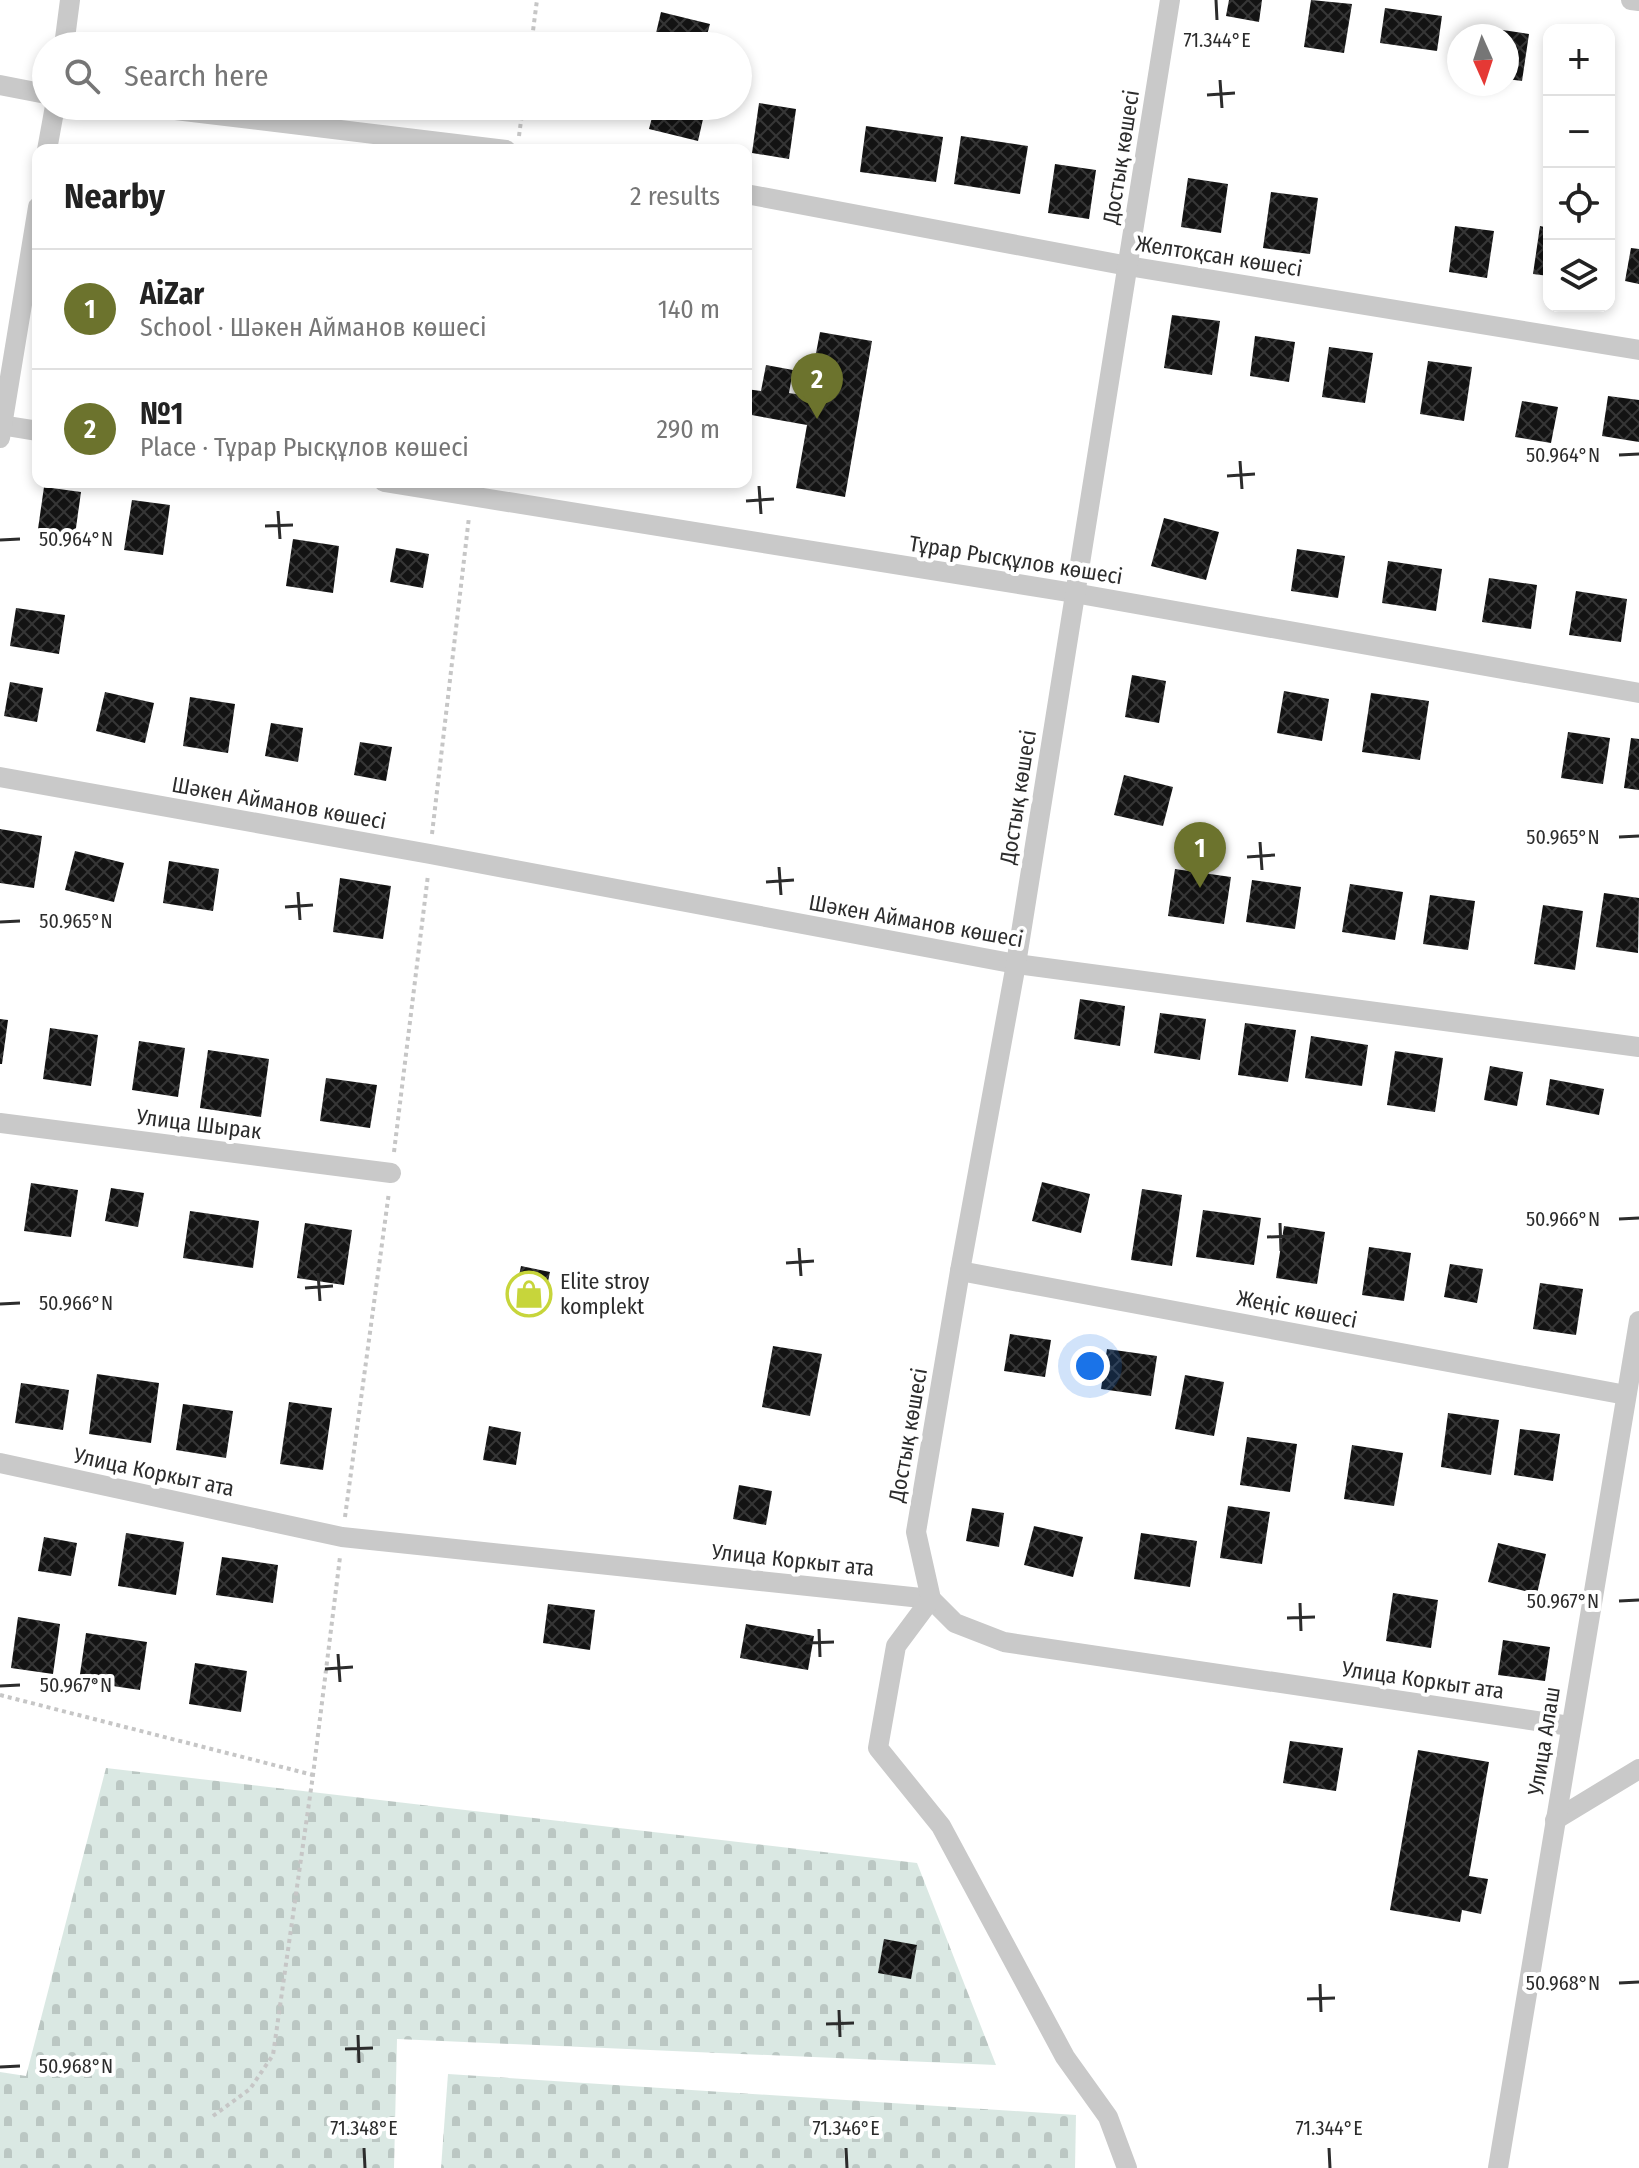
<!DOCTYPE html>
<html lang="en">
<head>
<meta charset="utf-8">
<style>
  :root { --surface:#fff; --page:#f2f2f2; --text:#222; --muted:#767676; --line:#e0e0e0; --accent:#6c732d }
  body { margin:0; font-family:"Fira Sans Condensed",sans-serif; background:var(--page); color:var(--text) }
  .controls { position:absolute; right:24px; top:24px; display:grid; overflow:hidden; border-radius:16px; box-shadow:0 4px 12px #0003 }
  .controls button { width:72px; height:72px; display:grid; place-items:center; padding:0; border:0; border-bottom:2px solid var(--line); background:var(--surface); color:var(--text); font:40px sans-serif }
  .compass { position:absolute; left:1447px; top:24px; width:72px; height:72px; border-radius:50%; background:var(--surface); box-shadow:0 4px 12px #0003; rotate:177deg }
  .you { position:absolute; left:1090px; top:1366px; width:28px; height:28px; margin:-20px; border:6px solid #fff; border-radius:50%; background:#1a73e8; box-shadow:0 0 0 12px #1a73e833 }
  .badge { display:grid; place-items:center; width:52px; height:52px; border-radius:50%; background:var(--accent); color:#fff; font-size:26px; font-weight:700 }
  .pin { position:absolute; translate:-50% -66px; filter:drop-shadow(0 2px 4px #0008) }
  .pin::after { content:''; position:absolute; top:42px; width:28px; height:24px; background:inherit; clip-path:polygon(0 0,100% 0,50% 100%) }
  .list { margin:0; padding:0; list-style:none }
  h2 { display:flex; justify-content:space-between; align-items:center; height:104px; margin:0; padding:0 32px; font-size:34px }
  h2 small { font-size:26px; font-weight:400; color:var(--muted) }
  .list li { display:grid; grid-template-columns:52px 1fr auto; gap:24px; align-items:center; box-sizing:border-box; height:120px; padding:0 32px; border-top:2px solid var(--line) }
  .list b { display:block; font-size:30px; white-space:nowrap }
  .list p { margin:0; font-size:26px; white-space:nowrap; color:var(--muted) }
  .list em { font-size:26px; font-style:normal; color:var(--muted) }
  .icon { flex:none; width:44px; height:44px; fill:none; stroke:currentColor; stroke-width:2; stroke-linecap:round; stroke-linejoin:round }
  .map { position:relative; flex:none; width:1639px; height:2168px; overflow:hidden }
  .search { position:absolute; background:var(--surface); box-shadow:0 4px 12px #0003; left:32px; top:32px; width:720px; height:88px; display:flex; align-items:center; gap:20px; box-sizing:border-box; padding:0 28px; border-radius:44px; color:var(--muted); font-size:30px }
  .panel { position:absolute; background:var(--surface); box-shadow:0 4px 12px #0003; left:32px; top:144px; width:720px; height:344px; border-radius:16px }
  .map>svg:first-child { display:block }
  .cemetery { fill:url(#cemetery-stones) }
  .building { fill:url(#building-cross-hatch) }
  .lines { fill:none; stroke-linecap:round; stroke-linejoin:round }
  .path { stroke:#c6c6c6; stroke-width:4; stroke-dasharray:4 4; stroke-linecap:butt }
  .street { stroke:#c9c9c9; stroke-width:20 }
  .ticks { fill:none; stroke:#2c2c2c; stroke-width:3 }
  .labels { text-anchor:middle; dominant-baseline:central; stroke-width:8; stroke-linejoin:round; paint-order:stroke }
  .street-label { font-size:22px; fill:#2c2c2c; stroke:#fff }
  .poi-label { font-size:22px; fill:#2c2c2c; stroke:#fff; text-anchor:start }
  .ticks-label { font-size:20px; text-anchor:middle; fill:#2c2c2c; stroke:#fff; stroke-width:8; stroke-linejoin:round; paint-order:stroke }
</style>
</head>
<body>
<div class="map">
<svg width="1639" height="2168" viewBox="0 0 1639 2168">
  <defs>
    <pattern id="cemetery-stones" width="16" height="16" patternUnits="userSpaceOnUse" patternTransform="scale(2)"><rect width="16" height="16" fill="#dae8e3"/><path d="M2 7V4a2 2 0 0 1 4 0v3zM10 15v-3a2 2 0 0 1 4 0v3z" fill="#bbc7c3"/></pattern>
    <pattern id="building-cross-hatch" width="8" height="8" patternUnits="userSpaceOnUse" patternTransform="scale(2)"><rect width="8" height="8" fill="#131313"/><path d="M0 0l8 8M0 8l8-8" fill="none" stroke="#363636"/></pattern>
  </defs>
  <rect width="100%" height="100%" fill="#fff"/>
  <g class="cemetery">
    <path d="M106,1768L917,1863L996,2065L397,2039L394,2168H0V2072L26,2076Z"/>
    <path d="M448,2074L1076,2115L1075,2168H441Z"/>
  </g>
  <g class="building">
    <path d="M1229,0H1262L1259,22L1226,16Z"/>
    <path d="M1311,0L1352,4L1344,53L1304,47Z"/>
    <path d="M1385,8L1442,16L1437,51L1380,43Z"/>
    <path d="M661,12L710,24L704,46H653Z"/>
    <path d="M1483,27L1529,34L1522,81L1507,79V36H1482Z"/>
    <path d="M271,36L325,44V46H270Z"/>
    <path d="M759,103L796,109L789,159L752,153Z"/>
    <path d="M655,106H706L698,141L649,129Z"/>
    <path d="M866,126L943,137L936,182L860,172Z"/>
    <path d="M961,136L1028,146L1020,194L954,184Z"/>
    <path d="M1055,164L1096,170L1089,219L1048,213Z"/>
    <path d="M1188,178L1228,184L1221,233L1181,227Z"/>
    <path d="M1271,192L1318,198L1310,254L1263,248Z"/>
    <path d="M1455,226L1494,231L1487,278L1449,272Z"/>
    <path d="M1540,226L1549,228V276L1533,274Z"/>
    <path d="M1631,248L1639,249V284L1625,281Z"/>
    <path d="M1172,315L1220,321L1212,375L1164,368Z"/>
    <path d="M746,321L751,322L748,341H746Z"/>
    <path d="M820,332L872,341L845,497L796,488L807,425L746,414V389L761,391L766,365L793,370L789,393L808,396Z"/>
    <path d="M1255,336L1295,342L1289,382L1250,376Z"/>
    <path d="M1329,347L1373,353L1365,403L1322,397Z"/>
    <path d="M1428,361L1472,367L1464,421L1420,414Z"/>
    <path d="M1608,396L1639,400V442L1602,436Z"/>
    <path d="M1522,401L1558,407L1551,443L1515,437Z"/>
    <path d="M44,487L81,492L74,542L37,536Z"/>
    <path d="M132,500L170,505L163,555L124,550Z"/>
    <path d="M1164,518L1219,532L1206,580L1151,566Z"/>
    <path d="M293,539L339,546L333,593L286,586Z"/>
    <path d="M396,548L429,554L423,588L390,582Z"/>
    <path d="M1297,549L1345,556L1338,598L1291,591Z"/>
    <path d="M1388,561L1442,569L1436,611L1382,603Z"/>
    <path d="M1489,578L1537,585L1531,629L1482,622Z"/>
    <path d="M1576,591L1627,599L1621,642L1569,635Z"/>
    <path d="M16,608L65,615L59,654L10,646Z"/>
    <path d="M1132,675L1166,681L1159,723L1125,717Z"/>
    <path d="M10,682L43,688L37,722L4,716Z"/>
    <path d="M1284,691L1329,699L1322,741L1277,733Z"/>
    <path d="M105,692L154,703L145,743L96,731Z"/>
    <path d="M1371,693L1429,701L1420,760L1362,752Z"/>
    <path d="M190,697L235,704L228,753L183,746Z"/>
    <path d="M271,723L303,728L298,762L265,756Z"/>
    <path d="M1568,732L1610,738L1603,784L1561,778Z"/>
    <path d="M1631,738L1639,739V790L1624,788Z"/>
    <path d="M360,742L392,747L386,781L354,775Z"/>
    <path d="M1124,775L1173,787L1163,826L1114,815Z"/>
    <path d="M0,829L42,836L34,888L0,883Z"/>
    <path d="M75,851L124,863L114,902L65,890Z"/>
    <path d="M169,861L219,869L213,911L163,903Z"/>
    <path d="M1175,869L1231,877L1224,924L1168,916Z"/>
    <path d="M340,878L391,886L383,939L333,932Z"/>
    <path d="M1252,880L1301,887L1295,929L1246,922Z"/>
    <path d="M1350,884L1403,892L1395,940L1342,932Z"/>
    <path d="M1604,893L1639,898L1638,953L1596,947Z"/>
    <path d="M1430,895L1475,901L1468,950L1423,944Z"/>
    <path d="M1543,905L1583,911L1575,970L1534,964Z"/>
    <path d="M1080,999L1125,1006L1120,1046L1074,1039Z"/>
    <path d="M1160,1013L1206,1019L1200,1060L1154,1053Z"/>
    <path d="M0,1019L8,1020L2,1064H0Z"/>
    <path d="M1245,1023L1296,1030L1288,1082L1238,1075Z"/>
    <path d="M50,1028L98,1035L91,1086L43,1079Z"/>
    <path d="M1311,1036L1368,1045L1362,1086L1305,1078Z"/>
    <path d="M139,1041L185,1048L178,1097L132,1090Z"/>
    <path d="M208,1050L269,1059L261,1117L200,1108Z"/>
    <path d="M1395,1051L1443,1058L1435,1112L1387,1105Z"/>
    <path d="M1490,1066L1523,1072L1517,1106L1484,1100Z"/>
    <path d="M326,1078L377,1085L370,1128L320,1121Z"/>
    <path d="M1550,1079L1604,1089L1599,1115L1546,1105Z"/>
    <path d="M1042,1182L1090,1194L1081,1233L1032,1221Z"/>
    <path d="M31,1183L78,1190L71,1237L24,1231Z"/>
    <path d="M111,1188L144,1193L138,1227L105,1221Z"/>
    <path d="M1142,1189L1182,1195L1172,1266L1131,1260Z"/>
    <path d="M1203,1210L1261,1218L1254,1265L1196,1257Z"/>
    <path d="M190,1211L259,1221L253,1268L183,1258Z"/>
    <path d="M305,1223L352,1230L344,1285L297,1278Z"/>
    <path d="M1284,1226L1325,1232L1317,1284L1276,1278Z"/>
    <path d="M1369,1247L1411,1253L1404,1301L1362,1295Z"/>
    <path d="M1450,1264L1483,1269L1477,1303L1444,1297Z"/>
    <path d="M521,1266L550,1272L543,1305L514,1299Z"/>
    <path d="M1540,1283L1583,1289L1576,1335L1533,1329Z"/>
    <path d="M1010,1334L1051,1340L1045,1377L1004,1371Z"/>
    <path d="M773,1346L822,1354L810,1416L762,1407Z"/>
    <path d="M1107,1349L1157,1356L1151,1396L1101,1389Z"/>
    <path d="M97,1374L159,1383L151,1443L89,1434Z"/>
    <path d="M1185,1375L1224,1382L1214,1436L1175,1429Z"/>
    <path d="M21,1383L69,1390L63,1430L15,1423Z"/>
    <path d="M289,1402L332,1408L323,1470L280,1464Z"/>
    <path d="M183,1404L233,1411L226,1458L176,1450Z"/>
    <path d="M1448,1413L1499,1420L1491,1475L1441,1467Z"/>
    <path d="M489,1426L521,1432L516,1465L483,1460Z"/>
    <path d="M1520,1429L1560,1434L1553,1481L1514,1475Z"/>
    <path d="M1247,1437L1297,1444L1290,1492L1240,1485Z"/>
    <path d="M1352,1445L1403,1453L1394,1506L1344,1499Z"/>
    <path d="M739,1485L772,1491L766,1525L733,1519Z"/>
    <path d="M1228,1506L1270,1512L1262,1564L1220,1558Z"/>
    <path d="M972,1508L1004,1513L999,1547L966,1541Z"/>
    <path d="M1034,1526L1083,1537L1073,1577L1024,1565Z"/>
    <path d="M126,1533L184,1542L176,1595L118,1586Z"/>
    <path d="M1141,1533L1197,1541L1190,1587L1134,1579Z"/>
    <path d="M44,1537L77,1543L71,1576L38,1571Z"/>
    <path d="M1498,1543L1546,1554L1537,1594L1488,1582Z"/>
    <path d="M222,1557L278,1565L273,1603L216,1595Z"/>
    <path d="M1393,1593L1438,1600L1431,1648L1386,1641Z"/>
    <path d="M548,1604L595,1610L590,1650L543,1643Z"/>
    <path d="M18,1617L60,1624L53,1674L11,1668Z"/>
    <path d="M746,1624L814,1636L808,1670L740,1658Z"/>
    <path d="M86,1633L147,1642L140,1690L79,1681Z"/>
    <path d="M1503,1640L1550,1647L1545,1681L1498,1675Z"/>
    <path d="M195,1663L247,1671L241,1712L189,1704Z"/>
    <path d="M1290,1741L1343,1748L1336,1791L1283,1783Z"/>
    <path d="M1418,1750L1489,1762L1469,1876L1488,1879L1481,1914L1462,1910L1460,1922L1390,1910Z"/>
    <path d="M884,1939L917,1945L911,1979L878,1973Z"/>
  </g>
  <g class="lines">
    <g class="path">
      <path d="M531,46L537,0"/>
      <path d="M519,136L523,106"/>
      <path d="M432,834L469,517"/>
      <path d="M394,1152L428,875"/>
      <path d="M345,1517L389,1192"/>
      <path d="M0,1695L313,1775"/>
      <path d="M213,2116L250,2089L273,2055L313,1775L340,1557"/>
    </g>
    <g class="street">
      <path d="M1631,0L1639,1"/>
      <path d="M64,46L70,0"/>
      <path d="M0,85L46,94"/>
      <path d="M142,106L506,150"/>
      <path d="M47,150L55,106"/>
      <path d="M746,194L1128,266L1639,350"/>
      <path d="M0,425L38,431"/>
      <path d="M0,438L38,207"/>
      <path d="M384,482L1074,593L1639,693"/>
      <path d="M0,777L430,854L1016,964L1639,1047"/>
      <path d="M0,1123L391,1173"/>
      <path d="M960,1271L1626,1395"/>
      <path d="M0,1463L342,1537L931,1599L955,1623L1004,1642L1570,1726"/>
      <path d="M1555,1820L1639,1769"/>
      <path d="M1127,2168L1108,2117L1065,2057L941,1826L878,1748L896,1646L931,1599L916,1532L960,1271L1016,964L1170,0"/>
      <path d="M1498,2168L1639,1321"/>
    </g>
  </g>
  <path class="ticks" d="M1216,0L1217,20M1220,80L1222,108M1207,95L1235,93M1619,455L1639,454M1240,461L1242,489M1227,476L1255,474M759,486L761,514M746,501L774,499M278,511L280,539M265,526L293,525M0,540L20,539M1619,837L1639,836M1260,842L1262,870M1247,857L1275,855M779,867L781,895M766,882L794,880M298,892L300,920M285,907L313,905M0,922L20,921M1619,1219L1639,1218M1280,1223L1281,1251M1267,1237L1295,1236M799,1248L801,1276M786,1263L814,1261M318,1273L320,1301M305,1288L333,1286M0,1304L20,1303M1619,1601L1639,1600M1300,1603L1301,1631M1287,1618L1315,1617M819,1629L820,1657M806,1643L834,1642M338,1654L340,1682M325,1669L353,1667M0,1686L20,1685M1619,1983L1639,1982M1320,1984L1321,2012M1307,1999L1335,1998M839,2010L840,2037M826,2024L854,2023M358,2035L359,2063M345,2049L373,2048M0,2067L20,2066M364,2148L365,2168M846,2148L847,2168M1329,2148L1330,2168"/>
  <defs>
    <g id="shop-ring" transform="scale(2.3)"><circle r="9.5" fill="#fff" stroke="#c7d53b" stroke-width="1.5"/><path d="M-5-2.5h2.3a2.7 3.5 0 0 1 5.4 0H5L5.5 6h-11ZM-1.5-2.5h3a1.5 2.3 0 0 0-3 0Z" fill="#c7d53b"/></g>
  </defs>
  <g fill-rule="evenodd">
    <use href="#shop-ring" x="529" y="1294"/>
  </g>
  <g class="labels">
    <g class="street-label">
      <text transform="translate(1121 157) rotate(-81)">Достық көшесі</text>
      <text transform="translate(1219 256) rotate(9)">Желтоқсан көшесі</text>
      <text transform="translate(1016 560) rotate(9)">Тұрар Рысқұлов көшесі</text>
      <text transform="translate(1018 797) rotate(-81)">Достық көшесі</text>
      <text transform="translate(279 803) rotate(10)">Шәкен Айманов көшесі</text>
      <text transform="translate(916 921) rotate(10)">Шәкен Айманов көшесі</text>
      <text transform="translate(199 1124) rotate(7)">Улица Шырак</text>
      <text transform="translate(1297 1309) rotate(11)">Жеңіс көшесі</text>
      <text transform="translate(908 1435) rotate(-80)">Достық көшесі</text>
      <text transform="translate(154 1472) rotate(12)">Улица Коркыт ата</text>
      <text transform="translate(793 1560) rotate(6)">Улица Коркыт ата</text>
      <text transform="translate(1423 1680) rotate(8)">Улица Коркыт ата</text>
      <text transform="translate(1544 1741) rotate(-81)">Улица Алаш</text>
    </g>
    <g class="poi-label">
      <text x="560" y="1281">Elite stroy<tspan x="560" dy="25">komplekt</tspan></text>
    </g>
  </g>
  <g class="ticks-label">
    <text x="1217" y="47">71.344°E</text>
    <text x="1563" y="462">50.964°N</text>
    <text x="76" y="546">50.964°N</text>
    <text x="1563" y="844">50.965°N</text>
    <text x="76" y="928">50.965°N</text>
    <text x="1563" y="1226">50.966°N</text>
    <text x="76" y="1310">50.966°N</text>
    <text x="1563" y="1608">50.967°N</text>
    <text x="76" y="1692">50.967°N</text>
    <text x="1563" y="1990">50.968°N</text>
    <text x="76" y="2073">50.968°N</text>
    <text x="364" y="2135">71.348°E</text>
    <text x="846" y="2135">71.346°E</text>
    <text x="1329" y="2135">71.344°E</text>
  </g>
</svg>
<div class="controls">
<button>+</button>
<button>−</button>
<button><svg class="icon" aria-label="locate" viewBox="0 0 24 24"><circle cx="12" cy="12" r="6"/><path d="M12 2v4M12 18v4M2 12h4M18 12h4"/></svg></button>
<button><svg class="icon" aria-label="layers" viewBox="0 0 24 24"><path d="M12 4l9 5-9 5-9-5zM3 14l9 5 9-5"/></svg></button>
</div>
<svg class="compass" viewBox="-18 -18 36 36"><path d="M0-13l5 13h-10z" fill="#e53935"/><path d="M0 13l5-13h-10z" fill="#767676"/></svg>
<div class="you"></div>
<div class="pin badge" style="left:1200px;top:888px">1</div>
<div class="pin badge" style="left:817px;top:419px">2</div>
<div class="search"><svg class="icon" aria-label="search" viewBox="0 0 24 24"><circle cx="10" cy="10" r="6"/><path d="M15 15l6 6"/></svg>Search here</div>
<section class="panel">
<h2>Nearby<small>2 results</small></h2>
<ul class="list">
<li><span class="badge">1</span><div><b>AiZar</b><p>School · Шәкен Айманов көшесі</p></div><em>140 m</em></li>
<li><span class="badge">2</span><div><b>№1</b><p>Place · Тұрар Рысқұлов көшесі</p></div><em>290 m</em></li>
</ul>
</section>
</div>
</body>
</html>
